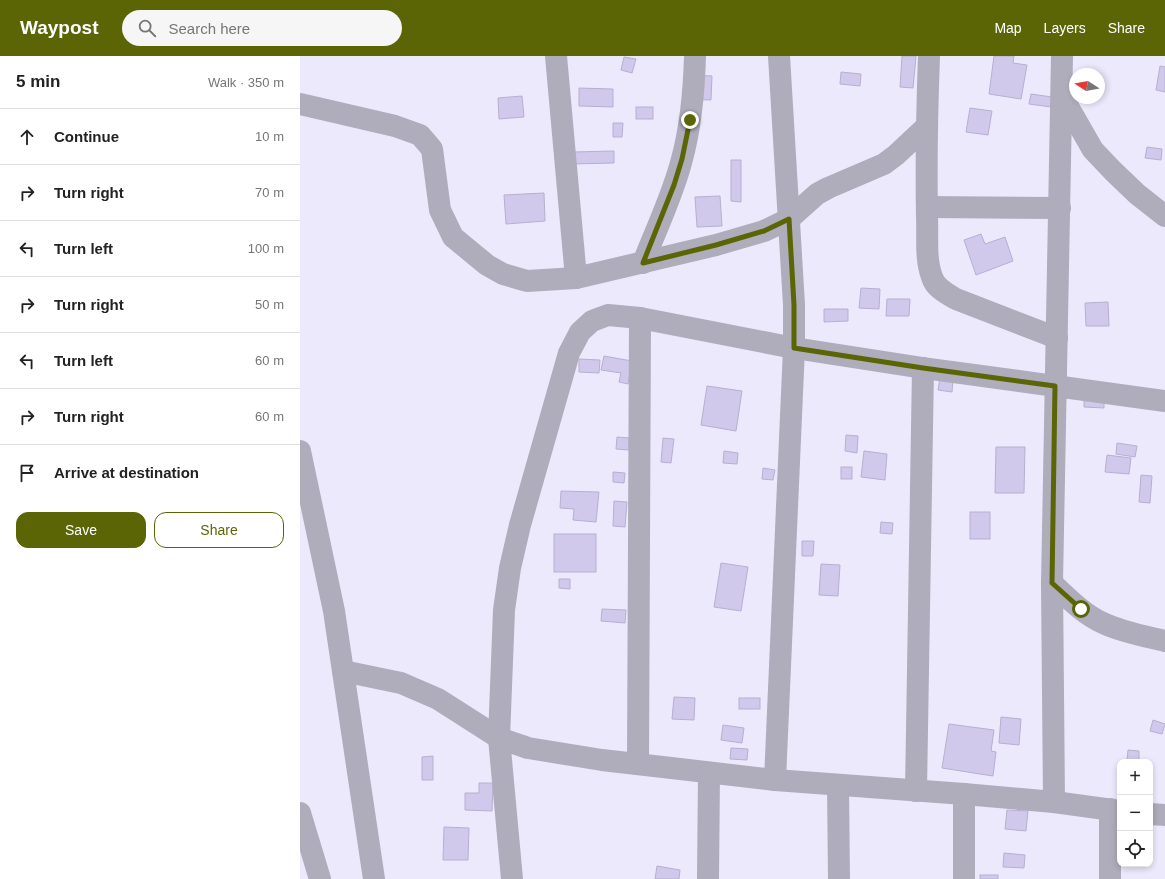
<!DOCTYPE html>
<html lang="en">
<head>
<meta charset="utf-8">
<style>
  :root { --surface:#fff; --page:#f6f6f6; --text:#222; --muted:#767676; --line:#e0e0e0; --accent:#5b6506 }
  body { margin:0; font-family:Arial,sans-serif; background:var(--page); color:var(--text) }
  .controls { position:absolute; right:12px; bottom:12px; display:grid; overflow:hidden; border-radius:8px; box-shadow:0 2px 6px #0003 }
  .controls button { width:36px; height:36px; display:grid; place-items:center; padding:0; border:0; border-bottom:1px solid var(--line); background:var(--surface); color:var(--text); font:20px sans-serif }
  .compass { position:absolute; left:769px; top:12px; width:36px; height:36px; border-radius:50%; background:var(--surface); box-shadow:0 2px 6px #0003; rotate:281deg }
  .stop { position:absolute; width:12px; height:12px; margin:-9px; border:3px solid #5b6506; border-radius:50%; background:#fff }
  .stop.end { background:#5b6506; border-color:#fff; box-shadow:0 1px 4px #0008 }
  .list { margin:0; padding:0; list-style:none }
  h2 { display:flex; justify-content:space-between; align-items:center; height:52px; margin:0; padding:0 16px; font-size:17px }
  h2 small { font-size:13px; font-weight:400; color:var(--muted) }
  .list li { display:grid; grid-template-columns:26px 1fr auto; gap:12px; align-items:center; box-sizing:border-box; height:56px; padding:0 16px; border-top:1px solid var(--line) }
  .list b { display:block; font-size:15px; white-space:nowrap }
  .list em { font-size:13px; font-style:normal; color:var(--muted) }
  .actions { display:flex; gap:8px; padding:12px 16px }
  .actions a { flex:1; padding:9px 0; border:1px solid var(--accent); border-radius:12px; text-align:center; font-size:14px; color:var(--accent) }
  .actions .main { background:var(--accent); color:#fff }
  .icon { flex:none; width:22px; height:22px; fill:none; stroke:currentColor; stroke-width:2; stroke-linecap:round; stroke-linejoin:round }
  .map { position:relative; flex:none; width:865px; height:823px; overflow:hidden }
  header { display:flex; align-items:center; gap:24px; box-sizing:border-box; height:56px; padding:0 20px; background:var(--accent); color:#fff }
  header strong { font-size:19px }
  nav { display:flex; gap:22px; margin-inline-start:auto; font-size:14px }
  .search { width:280px; height:36px; background:var(--page); display:flex; align-items:center; gap:10px; box-sizing:border-box; padding:0 14px; border-radius:22px; color:var(--muted); font-size:15px }
  main { display:flex }
  aside { flex:1; background:var(--surface) }
  .map>svg:first-child { display:block }
  .building { fill:#d1c9eb; stroke:#b7afd0 }
  .lines { fill:none; stroke-linecap:round; stroke-linejoin:round }
  .minor { stroke:#afacbb; stroke-width:22 }
  .route { stroke:#5b6506; stroke-width:5 }
</style>
</head>
<body>
<header>
<strong>Waypost</strong>
<div class="search"><svg class="icon" aria-label="search" viewBox="0 0 24 24"><circle cx="10" cy="10" r="6"/><path d="M15 15l6 6"/></svg>Search here</div>
<nav><a>Map</a><a>Layers</a><a>Share</a></nav>
</header>
<main>
<aside>
<h2>5 min<small>Walk · 350 m</small></h2>
<ul class="list">
<li><svg class="icon" aria-label="ahead" viewBox="0 0 24 24"><path d="M12 20V5M6 11l6-6 6 6"/></svg><div><b>Continue</b></div><em>10 m</em></li>
<li><svg class="icon" aria-label="right" viewBox="0 0 24 24"><path d="M7 20v-9h11M14 6l5 5-5 5"/></svg><div><b>Turn right</b></div><em>70 m</em></li>
<li><svg class="icon" aria-label="left" viewBox="0 0 24 24"><path d="M17 20v-9H6M10 6l-5 5 5 5"/></svg><div><b>Turn left</b></div><em>100 m</em></li>
<li><svg class="icon" aria-label="right" viewBox="0 0 24 24"><path d="M7 20v-9h11M14 6l5 5-5 5"/></svg><div><b>Turn right</b></div><em>50 m</em></li>
<li><svg class="icon" aria-label="left" viewBox="0 0 24 24"><path d="M17 20v-9H6M10 6l-5 5 5 5"/></svg><div><b>Turn left</b></div><em>60 m</em></li>
<li><svg class="icon" aria-label="right" viewBox="0 0 24 24"><path d="M7 20v-9h11M14 6l5 5-5 5"/></svg><div><b>Turn right</b></div><em>60 m</em></li>
<li><svg class="icon" aria-label="arrive" viewBox="0 0 24 24"><path d="M6 21V4h12l-3 4 3 4H6"/></svg><div><b>Arrive at destination</b></div></li>
</ul>
<div class="actions"><a class="main">Save</a><a>Share</a></div>
</aside>
<div class="map">
<svg width="865" height="823" viewBox="0 0 865 823">
  <rect width="100%" height="100%" fill="#ede9fd"/>
  <g class="building">
    <path d="M602,0H616L613,32L600,31Z"/>
    <path d="M694,0H714L713,7L727,9L721,43L689,38Z"/>
    <path d="M324,1L336,3L332,17L321,14Z"/>
    <path d="M860,10L865,11V36L856,34Z"/>
    <path d="M541,16L561,18L560,30L540,28Z"/>
    <path d="M387,19L412,20L411,44L385,43Z"/>
    <path d="M279,32L313,33V51L279,50Z"/>
    <path d="M731,38L752,41L751,51L729,48Z"/>
    <path d="M222,40L224,61L199,63L198,42Z"/>
    <rect x="336" y="51" width="17" height="12"/>
    <path d="M670,52L692,55L688,79L666,76Z"/>
    <path d="M313,67H323L322,81H313Z"/>
    <path d="M847,91L862,93L861,104L845,102Z"/>
    <path d="M314,95V107L272,108V96Z"/>
    <path d="M431,104H441V146L431,145Z"/>
    <path d="M244,137L245,165L206,168L204,139Z"/>
    <path d="M420,140L422,170L397,171L395,141Z"/>
    <path d="M681,178L685,188L705,181L713,205L676,219L664,184Z"/>
    <path d="M561,232L580,233L579,253L559,252Z"/>
    <path d="M587,243H610L609,260H586Z"/>
    <path d="M808,246L809,270H786L785,247Z"/>
    <path d="M524,253H548V265L524,266Z"/>
    <path d="M304,300L332,305L328,328L319,326L321,317L301,314Z"/>
    <path d="M279,303L300,304L299,317L279,316Z"/>
    <path d="M640,322L653,323L652,336L638,334Z"/>
    <path d="M407,330L442,335L436,375L401,369Z"/>
    <path d="M784,339L804,340V352L784,351Z"/>
    <path d="M546,379L558,380L557,397L545,395Z"/>
    <path d="M317,381L329,382V394L316,393Z"/>
    <path d="M363,382L374,383L371,407L361,406Z"/>
    <path d="M817,387L837,390L835,401L816,398Z"/>
    <path d="M696,391H725L724,437H695Z"/>
    <path d="M424,395L438,397L437,408L423,407Z"/>
    <path d="M564,395L587,398L585,424L561,421Z"/>
    <path d="M807,399L831,402L829,418L805,416Z"/>
    <rect x="541" y="411" width="11" height="12"/>
    <path d="M463,412L475,414L473,424L462,423Z"/>
    <path d="M313,416L325,417L324,427L313,426Z"/>
    <path d="M841,419L852,420L850,447L839,446Z"/>
    <path d="M261,435L299,436L296,466L273,464L274,453L260,452Z"/>
    <path d="M314,445L327,446L325,471L313,470Z"/>
    <rect x="670" y="456" width="20" height="27"/>
    <path d="M581,466L593,467L592,478L580,477Z"/>
    <rect x="254" y="478" width="42" height="38"/>
    <path d="M502,485H514L513,500H502Z"/>
    <path d="M421,507L448,511L441,555L414,551Z"/>
    <path d="M521,508L540,509L538,540L519,539Z"/>
    <path d="M259,523H270V533L259,532Z"/>
    <path d="M302,553L326,554L325,567L301,565Z"/>
    <path d="M374,641L395,642L394,664L372,663Z"/>
    <rect x="439" y="642" width="21" height="11"/>
    <path d="M701,661L721,663L719,689L699,687Z"/>
    <path d="M853,664L865,668L862,678L850,675Z"/>
    <path d="M649,668L694,674L691,695L696,696L693,720L642,712Z"/>
    <path d="M423,669L444,672L442,687L421,684Z"/>
    <path d="M431,692L448,693L447,704L430,703Z"/>
    <path d="M828,694L839,695V704H827Z"/>
    <path d="M133,700V724H122V701Z"/>
    <path d="M179,727H193L192,755L165,754V737H179Z"/>
    <path d="M707,754L728,755L726,775L705,773Z"/>
    <path d="M144,771L169,772L168,804H143Z"/>
    <path d="M704,797L725,799L724,812L703,811Z"/>
    <path d="M357,810L380,814L379,823H355Z"/>
    <rect x="680" y="819" width="18" height="4"/>
  </g>
  <g class="lines">
    <g class="minor">
      <path d="M256,0L276,222"/>
      <path d="M629,0C627,54 626,107 627,161C628,181 625,203 632,221C635,232 647,238 656,243L757,282"/>
      <path d="M762,40L793,94L813,115L837,138L865,160"/>
      <path d="M0,48L95,70L120,79L132,93L140,154L153,181L187,209L203,218L227,225L276,222L416,189L464,175L489,163L517,138L528,132L584,108L596,99L627,70"/>
      <path d="M627,151L760,152"/>
      <path d="M343,207C356,173 373,139 382,103C391,70 394,35 395,0"/>
      <path d="M0,395L34,555L74,823"/>
      <path d="M752,527C767,541 783,558 803,567C822,576 844,580 865,585"/>
      <path d="M43,615L101,627L138,643L199,682L228,692L302,704L475,724L664,738L754,746L820,755"/>
      <path d="M338,708L340,262"/>
      <path d="M475,724L494,292V249L479,0"/>
      <path d="M538,729L539,823"/>
      <path d="M616,735L623,312"/>
      <path d="M664,738V823"/>
      <path d="M754,746L752,527L762,0"/>
      <path d="M0,757L20,823"/>
      <path d="M850,758L865,759"/>
      <path d="M212,823L199,682L204,554L210,512L220,469L269,297L280,276L292,265L308,259L340,262L494,292L623,312L865,345"/>
      <path d="M408,823L409,717"/>
      <path d="M810,823V753"/>
    </g>
  </g>
  <g class="lines">
    <path class="route" d="M390,64L382,103L374,129L343,207L416,189L464,175L489,163L494,249V292L623,312L755,330L752,527L781,553"/>
  </g>
</svg>
<div class="controls">
<button>+</button>
<button>−</button>
<button><svg class="icon" aria-label="locate" viewBox="0 0 24 24"><circle cx="12" cy="12" r="6"/><path d="M12 2v4M12 18v4M2 12h4M18 12h4"/></svg></button>
</div>
<svg class="compass" viewBox="-18 -18 36 36"><path d="M0-13l5 13h-10z" fill="#e53935"/><path d="M0 13l5-13h-10z" fill="#767676"/></svg>
<div class="stop" style="left:781px;top:553px"></div>
<div class="stop end" style="left:390px;top:64px"></div>
</div>
</main>
</body>
</html>
